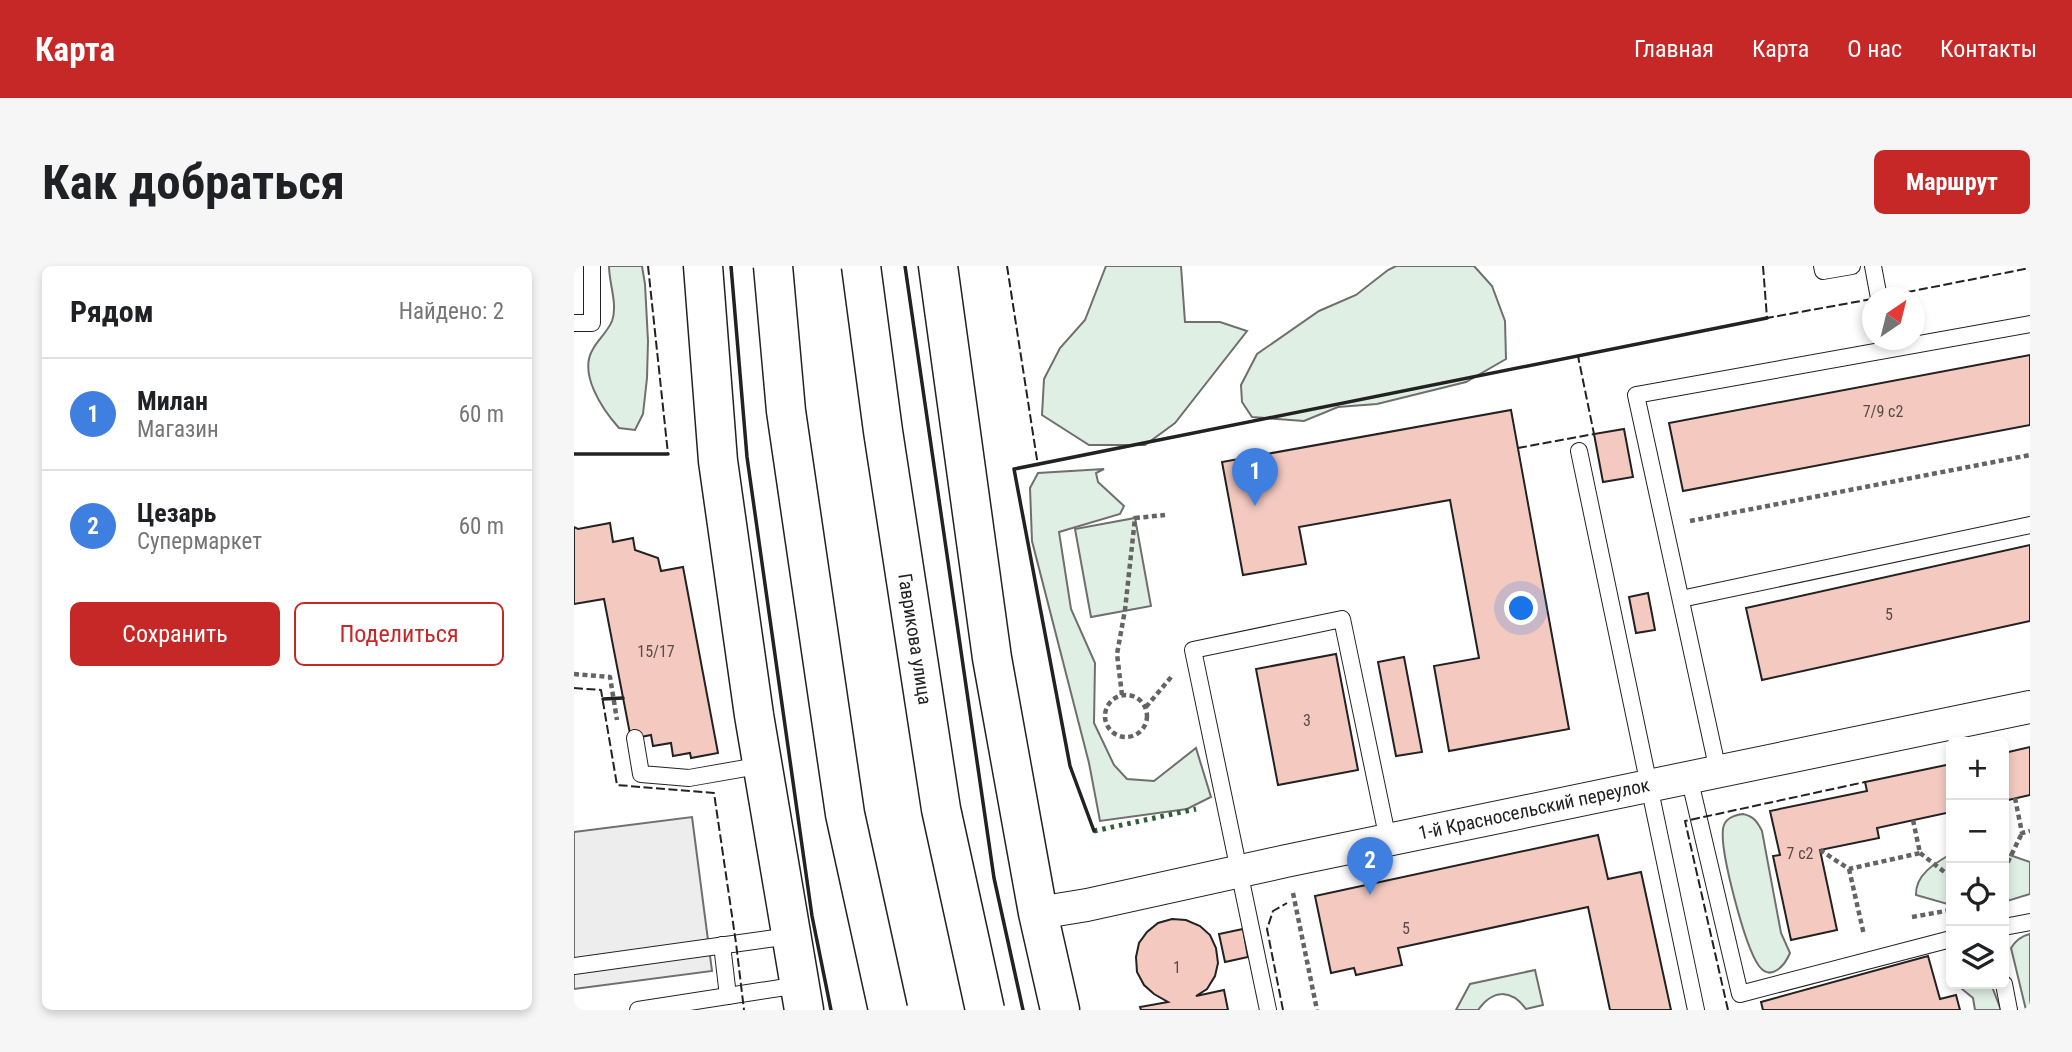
<!DOCTYPE html>
<html lang="ru">
<head>
<meta charset="utf-8">
<style>
  :root { --surface:#fff; --page:#f6f6f6; --text:#202124; --muted:#757577; --line:#e0e0e0; --accent:#c62828 }
  body { margin:0; font-family:"Roboto Condensed",sans-serif; background:var(--page); color:var(--text) }
  .controls { position:absolute; right:21px; bottom:21px; display:grid; overflow:hidden; border-radius:10px; box-shadow:0 4px 10px #0003 }
  .controls button { width:63px; height:63px; display:grid; place-items:center; padding:0; border:0; border-bottom:2px solid var(--line); background:var(--surface); color:var(--text); font:35px sans-serif }
  .compass { position:absolute; left:1288px; top:21px; width:63px; height:63px; border-radius:50%; background:var(--surface); box-shadow:0 4px 10px #0003; rotate:35deg }
  .you { position:absolute; left:948px; top:343px; width:24px; height:24px; margin:-18px; border:5px solid #fff; border-radius:50%; background:#1a73e8; box-shadow:0 0 0 10px #1a73e833 }
  .badge { display:grid; place-items:center; width:46px; height:46px; border-radius:50%; background:var(--accent); color:#fff; font-size:23px; font-weight:700 }
  .pin { position:absolute; translate:-50% -58px; filter:drop-shadow(0 2px 4px #0008) }
  .pin::after { content:''; position:absolute; top:37px; width:24px; height:21px; background:inherit; clip-path:polygon(0 0,100% 0,50% 100%) }
  .list { margin:0; padding:0; list-style:none }
  h2 { display:flex; justify-content:space-between; align-items:center; height:91px; margin:0; padding:0 28px; font-size:30px }
  h2 small { font-size:23px; font-weight:400; color:var(--muted) }
  .list li { display:grid; grid-template-columns:46px 1fr auto; gap:21px; align-items:center; box-sizing:border-box; height:112px; padding:0 28px; border-top:2px solid var(--line) }
  .list b { display:block; font-size:26px; white-space:nowrap }
  .list p { margin:0; font-size:23px; white-space:nowrap; color:var(--muted) }
  .list em { font-size:23px; font-style:normal; color:var(--muted) }
  .actions { display:flex; gap:14px; padding:21px 28px }
  .actions a { flex:1; padding:16px 0; border:2px solid var(--accent); border-radius:10px; text-align:center; font-size:24px; color:var(--accent) }
  .actions .main { background:var(--accent); color:#fff }
  .icon { flex:none; width:38px; height:38px; fill:none; stroke:currentColor; stroke-width:2; stroke-linecap:round; stroke-linejoin:round }
  .map { position:relative; flex:none; width:1456px; height:744px; overflow:hidden; border-radius:10px }
  header { display:flex; align-items:center; gap:42px; box-sizing:border-box; height:98px; padding:0 35px; background:var(--accent); color:#fff }
  header strong { font-size:33px }
  nav { display:flex; gap:38px; margin-inline-start:auto; font-size:24px }
  .intro { display:flex; align-items:center; justify-content:space-between; box-sizing:border-box; height:168px; padding:0 42px }
  h1 { margin:0; font-size:49px }
  .button { padding:18px 32px; border-radius:10px; background:var(--accent); color:#fff; font-size:24px; font-weight:700 }
  main { display:flex; gap:42px; padding:0 42px }
  aside { flex:1; background:var(--surface); border-radius:10px; box-shadow:0 4px 10px #0003 }
  .map>svg:first-child { display:block }
  .green { fill:#e0efe3; stroke:#6f6f6f; stroke-width:2 }
  .parking { fill:#ededed; stroke:#6f6f6f; stroke-width:2 }
  .building { fill:#f3c9c0; stroke:#222; stroke-width:2 }
  .lines { fill:none; stroke-linecap:round; stroke-linejoin:round }
  .service-casing { stroke:#222; stroke-width:18 }
  .minor-casing { stroke:#222; stroke-width:34 }
  .primary-casing { stroke:#222; stroke-width:41 }
  .path { stroke:#646464; stroke-width:4.5; stroke-dasharray:5 3.5; stroke-linecap:butt }
  .service { stroke:#fff; stroke-width:16 }
  .minor { stroke:#fff; stroke-width:32 }
  .primary { stroke:#fff; stroke-width:38 }
  .primary-bridge-casing { stroke:#222; stroke-width:41; stroke-linecap:butt }
  .primary-bridge { stroke:#fff; stroke-width:38 }
  .hedge { stroke:#2f5e38; stroke-width:5; stroke-dasharray:3.5 5; stroke-linecap:butt }
  .fence { stroke:#222; stroke-width:2; stroke-dasharray:9 3.5; stroke-linecap:butt }
  .wall { stroke:#222; stroke-width:3.5 }
  .labels { text-anchor:middle; dominant-baseline:central; stroke-width:5; stroke-linejoin:round; paint-order:stroke }
  .number-label { font-size:16px; fill:#564c4a }
  .street-label { font-size:19px; fill:#222; stroke:#fff }
</style>
</head>
<body>
<header>
<strong>Карта</strong>
<nav><a>Главная</a><a>Карта</a><a>О нас</a><a>Контакты</a></nav>
</header>
<div class="intro"><h1>Как добраться</h1><a class="button">Маршрут</a></div>
<main>
<aside>
<h2>Рядом<small>Найдено: 2</small></h2>
<ul class="list">
<li><span class="badge" style="background:#3f7fe0">1</span><div><b>Милан</b><p>Магазин</p></div><em>60 m</em></li>
<li><span class="badge" style="background:#3f7fe0">2</span><div><b>Цезарь</b><p>Супермаркет</p></div><em>60 m</em></li>
</ul>
<div class="actions"><a class="main">Сохранить</a><a>Поделиться</a></div>
</aside>
<div class="map">
<svg width="1456" height="744" viewBox="0 0 1456 744">
  <rect width="100%" height="100%" fill="#fff"/>
  <g class="green">
    <path d="M35,0H68L71,18L74,75L73,112L69,148L61,164L45,162C28,143 4,107 19,83C24,74 34,65 38,55C44,38 35,18 35,0Z"/>
    <path d="M532,0H607L611,56H646L673,65L601,157L571,179H515L468,149L470,113L486,82L511,54Z"/>
    <path d="M822,0H900L918,20L931,55L932,93L892,116L803,138L764,141L730,155L678,151L668,136L667,119L683,88L745,45L782,29L814,4Z"/>
    <path d="M530,203L522,207L524,216L550,240L546,248L485,266L497,343L521,397L520,457L540,499L553,513L580,515L622,482L637,531L613,543L526,555L515,497L458,275L456,222L464,207Z"/>
    <path d="M561,252L577,340L517,351L501,263Z"/>
    <path d="M1169,548C1179,550 1183,555 1188,565L1207,667L1216,687C1211,699 1197,716 1185,700C1171,681 1146,586 1149,563C1150,553 1160,549 1169,548Z"/>
    <path d="M1430,587L1456,596V628L1430,636Z"/>
    <path d="M1377,588V639L1342,629C1341,609 1361,597 1377,588Z"/>
    <path d="M1456,668V744H1452L1437,682C1442,674 1447,670 1456,668Z"/>
    <path d="M961,704L969,739L952,743C937,723 919,723 904,744H882L896,718Z"/>
    <path d="M1382,718H1417L1427,744H1401L1399,732Z"/>
  </g>
  <path class="parking" d="M118,551L138,705L0,723V566Z"/>
  <g class="building">
    <path d="M1456,89V159L1109,225L1095,157Z"/>
    <path d="M937,144L995,463L875,485L860,400L905,392L876,234L725,261L732,298L669,309L648,196Z"/>
    <path d="M1050,163L1059,211L1029,216L1020,168Z"/>
    <path d="M36,257L39,276L59,272L61,284L84,292L87,305L109,301L144,487L117,492L116,487L99,490L97,477L79,480L77,469L57,473L30,333L0,338V261L4,263Z"/>
    <path d="M1456,279V355L1188,414L1172,342Z"/>
    <path d="M1074,327L1081,364L1062,367L1055,331Z"/>
    <path d="M762,388L784,504L704,519L682,403Z"/>
    <path d="M830,391L848,486L822,490L804,396Z"/>
    <path d="M1456,481V529L1430,535V487Z"/>
    <path d="M1377,498V546L1303,562L1305,572L1246,584L1263,664L1217,674L1199,590L1206,589L1196,545L1293,525L1291,516Z"/>
    <path d="M1024,569L1034,613L1067,606L1097,744H1036L1014,641L824,682L828,699L782,709L780,702L757,707L741,630Z"/>
    <path d="M598,653L612,654L626,660L636,669L642,682L644,697L641,710L633,723L622,730L650,724L654,744H567L566,741L594,736L580,728L570,719L563,706L562,691L565,677L573,666L584,657Z"/>
    <path d="M669,663L674,691L651,696L645,668Z"/>
    <path d="M1354,690L1366,733L1382,729L1386,744H1189L1187,736Z"/>
  </g>
  <g class="lines">
    <g class="service-casing">
      <g id="service">
        <path d="M1248,0L1249,5L1278,0"/>
        <path d="M1299,0L1305,32"/>
        <path d="M0,57H18V0"/>
        <path d="M1005,185L1122,744"/>
        <path d="M1107,333L1456,259"/>
        <path d="M61,472L67,508L115,512L189,499"/>
        <path d="M1144,505L1062,129L1456,58"/>
        <path d="M1115,511L1166,728L1377,673"/>
        <path d="M1430,661L1456,656"/>
        <path d="M148,679L154,730"/>
        <path d="M0,700L216,670"/>
        <path d="M1430,718L1435,744"/>
        <path d="M64,744L225,719"/>
        <path d="M694,744L619,384L768,353L814,574"/>
      </g>
    </g>
    <g class="minor-casing">
      <path id="minor" d="M464,647L513,639L712,595L1456,441"/>
    </g>
    <g class="primary-casing">
      <g id="primary">
        <path d="M129,0L144,195L180,449L230,744"/>
        <path d="M364,0L418,392L464,647L486,744"/>
      </g>
    </g>
    <g class="path">
      <path d="M1116,255L1456,189"/>
      <path d="M0,408L36,411L43,454"/>
      <circle cx="552" cy="450" r="21"/>
      <path d="M548,429L543,388L551,344L561,252L591,249"/>
      <path d="M572,441L598,410"/>
      <path d="M1441,532L1448,567L1456,565"/>
      <path d="M1246,584L1275,603L1346,587L1339,554"/>
      <path d="M1346,587L1377,611"/>
      <path d="M1275,603L1290,669"/>
      <path d="M1430,604L1448,567"/>
      <path d="M719,627L743,744"/>
      <path d="M1338,651L1377,644"/>
    </g>
    <use href="#service" class="service"/>
    <use href="#minor" class="minor"/>
    <use href="#primary" class="primary"/>
    <g class="primary-bridge-casing">
      <g id="primary-bridge">
        <path d="M199,0L212,145L271,548L314,744"/>
        <path d="M287,0L309,165L367,543L411,744"/>
      </g>
    </g>
    <use href="#primary-bridge" class="primary-bridge"/>
    <path class="hedge" d="M520,565L622,543"/>
    <g class="fence">
      <path d="M74,0L94,188"/>
      <path d="M433,0L464,200"/>
      <path d="M1189,0L1193,52L1298,33"/>
      <path d="M1308,31L1456,2"/>
      <path d="M944,182L1020,168L1004,90"/>
      <path d="M0,422L27,424L43,519L140,527L162,677L170,744"/>
      <path d="M709,744L693,663L699,645L713,637"/>
      <path d="M1154,744L1111,555L1291,516"/>
    </g>
    <g class="wall">
      <path d="M157,0L173,191L238,650L257,744"/>
      <path d="M331,0L420,612L449,744"/>
      <path d="M0,188H94"/>
      <path d="M29,433L49,432"/>
      <path d="M520,565L496,500L440,203L1193,52"/>
    </g>
  </g>
  <g class="labels">
    <g class="number-label">
      <text x="1309" y="145">7/9 c2</text>
      <text x="1315" y="348">5</text>
      <text x="82" y="385">15/17</text>
      <text x="733" y="454">3</text>
      <text x="1226" y="587">7 с2</text>
      <text x="832" y="662">5</text>
      <text x="603" y="701">1</text>
    </g>
    <g class="street-label">
      <text transform="translate(341 373) rotate(81)">Гаврикова улица</text>
      <text transform="translate(960 543) rotate(-12)">1-й Красносельский переулок</text>
    </g>
  </g>
</svg>
<div class="controls">
<button>+</button>
<button>−</button>
<button><svg class="icon" aria-label="locate" viewBox="0 0 24 24"><circle cx="12" cy="12" r="6"/><path d="M12 2v4M12 18v4M2 12h4M18 12h4"/></svg></button>
<button><svg class="icon" aria-label="layers" viewBox="0 0 24 24"><path d="M12 4l9 5-9 5-9-5zM3 14l9 5 9-5"/></svg></button>
</div>
<svg class="compass" viewBox="-18 -18 36 36"><path d="M0-13l5 13h-10z" fill="#e53935"/><path d="M0 13l5-13h-10z" fill="#757577"/></svg>
<div class="you"></div>
<div class="pin badge" style="left:681px;top:240px;background:#3f7fe0">1</div>
<div class="pin badge" style="left:796px;top:629px;background:#3f7fe0">2</div>
</div>
</main>
</body>
</html>
